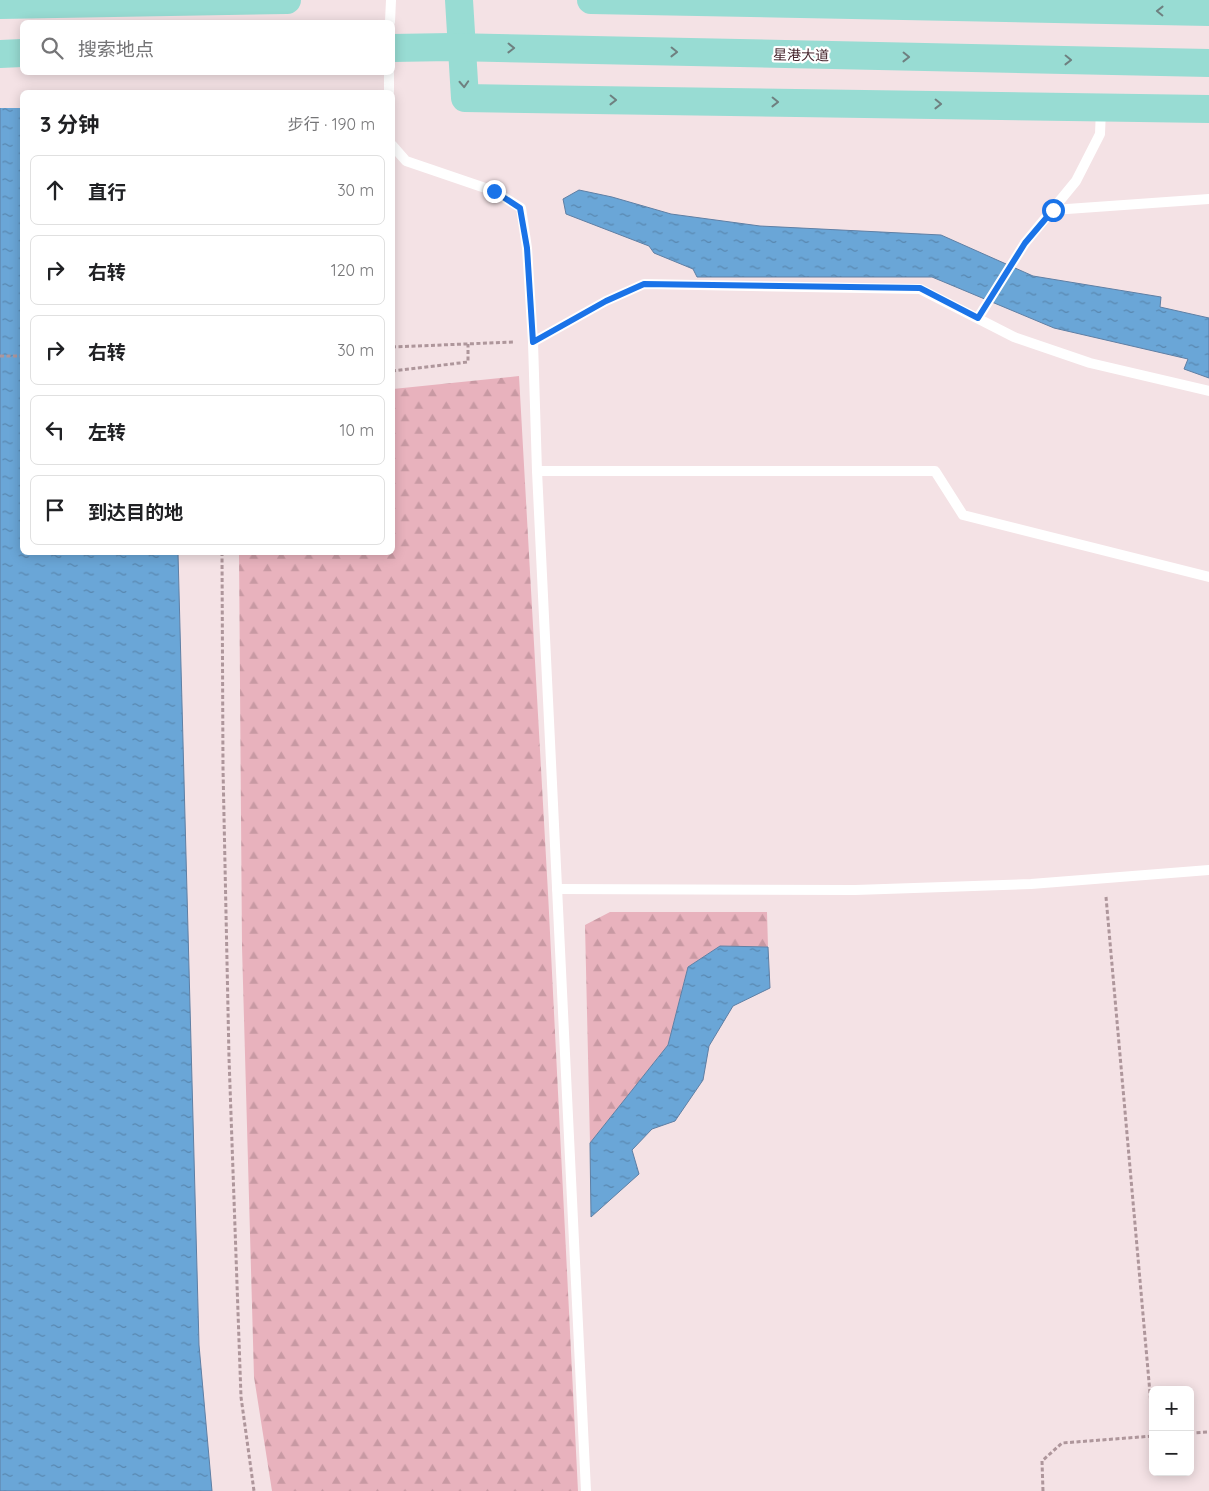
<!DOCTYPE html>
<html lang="zh">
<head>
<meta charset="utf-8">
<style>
  :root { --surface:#fff; --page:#f6f6f6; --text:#202124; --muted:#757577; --line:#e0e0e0 }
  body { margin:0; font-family:Quicksand,"Noto Sans SC",sans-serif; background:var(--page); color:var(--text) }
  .controls { position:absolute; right:15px; bottom:15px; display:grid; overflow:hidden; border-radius:8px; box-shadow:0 2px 12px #0003 }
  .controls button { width:45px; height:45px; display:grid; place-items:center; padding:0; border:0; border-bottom:1px solid var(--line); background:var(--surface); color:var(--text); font:25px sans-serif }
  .stop { position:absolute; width:15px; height:15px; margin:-11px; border:4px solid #1a73e8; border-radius:50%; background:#fff }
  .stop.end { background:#1a73e8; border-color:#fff; box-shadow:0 1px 5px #0008 }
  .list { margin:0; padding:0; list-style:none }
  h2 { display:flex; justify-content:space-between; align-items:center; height:65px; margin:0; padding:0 20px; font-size:21px }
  h2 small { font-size:16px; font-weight:400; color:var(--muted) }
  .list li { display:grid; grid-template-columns:32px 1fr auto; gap:15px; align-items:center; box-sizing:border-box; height:70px; margin:0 10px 10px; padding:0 10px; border:1px solid var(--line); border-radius:8px }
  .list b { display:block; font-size:19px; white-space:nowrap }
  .list em { font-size:16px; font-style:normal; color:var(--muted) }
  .icon { flex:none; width:28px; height:28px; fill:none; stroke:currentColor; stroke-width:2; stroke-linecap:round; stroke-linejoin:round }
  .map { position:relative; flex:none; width:1209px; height:1491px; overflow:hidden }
  .search { position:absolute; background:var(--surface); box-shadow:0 2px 12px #0003; left:20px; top:20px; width:375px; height:55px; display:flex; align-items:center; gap:12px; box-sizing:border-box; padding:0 18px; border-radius:8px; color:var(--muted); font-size:19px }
  .panel { position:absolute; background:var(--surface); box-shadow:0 2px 12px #0003; left:20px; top:90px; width:375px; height:465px; border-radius:8px }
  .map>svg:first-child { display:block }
  .forest { fill:url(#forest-firs) }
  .water { fill:url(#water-ripples); stroke:#5f7fa4 }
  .pier { fill:#f4e2e5 }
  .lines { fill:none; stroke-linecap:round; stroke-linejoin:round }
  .path { stroke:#ae969b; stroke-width:3; stroke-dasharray:4 2.5; stroke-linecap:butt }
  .lane { stroke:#fff; stroke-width:10 }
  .primary { stroke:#98dcd3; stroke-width:28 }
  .oneway { stroke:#6f8080 }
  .route { stroke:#1a73e8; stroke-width:6 }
  .labels { text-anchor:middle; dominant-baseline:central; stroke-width:4.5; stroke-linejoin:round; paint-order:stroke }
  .street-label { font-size:14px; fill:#46252d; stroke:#fff }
</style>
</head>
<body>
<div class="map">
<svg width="1209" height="1491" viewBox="0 0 1209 1491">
  <defs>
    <pattern id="forest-firs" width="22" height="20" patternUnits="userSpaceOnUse" patternTransform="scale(1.25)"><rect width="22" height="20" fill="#e8b2bd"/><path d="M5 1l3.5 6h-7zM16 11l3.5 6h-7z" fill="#c899a3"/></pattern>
    <pattern id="water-ripples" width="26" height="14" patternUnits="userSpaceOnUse" patternTransform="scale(1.25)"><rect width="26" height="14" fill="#6aa6d7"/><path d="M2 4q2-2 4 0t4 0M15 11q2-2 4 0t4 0" fill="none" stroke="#5987af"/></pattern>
  </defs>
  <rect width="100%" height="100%" fill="#f4e2e5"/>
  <g class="forest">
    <path d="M519,376L548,893L578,1491H272L254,1377L242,947L239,553L392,552L393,389Z"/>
    <path d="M610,912H767L768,947L720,946L688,967L668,1045L590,1143L585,925Z"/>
  </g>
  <g class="water">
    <path d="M0,0L22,22V552L178,553L199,1345L212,1491H0Z"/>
    <path d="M579,190L612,197L671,214L760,226L941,235L1033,276L1161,297L1160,307L1209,318V378L1184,369L1188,359L1054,328L932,277H697L693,269L654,253L649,246L566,214L563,199Z"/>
    <path d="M720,946L768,947L770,988L733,1006L709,1046L703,1080L675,1121L652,1129L632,1150L639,1174L591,1217L590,1143L668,1045L688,967Z"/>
  </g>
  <path class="pier" d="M0,0H170L171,22H22V72H172V92H22V108H0Z"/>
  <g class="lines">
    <g class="path">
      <path d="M392,347L514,342"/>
      <path d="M0,356H22"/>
      <path d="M392,371L468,362V344"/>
      <path d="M222,552L223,768L229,1058L241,1397L254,1491"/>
      <path d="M1106,897L1153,1427"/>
      <path d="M1190,1433L1209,1432"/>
      <path d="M1043,1491L1042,1461L1062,1443L1153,1436"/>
    </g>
    <g class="lane">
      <path d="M390,22L391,0"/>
      <path d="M389,92V72"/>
      <path d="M392,145L406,161L494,191L521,208L527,248L533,342"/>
      <path d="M1053,210L1209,199"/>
      <path d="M978,318L1025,243L1076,181L1100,134L1101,109"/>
      <path d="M537,471H935L963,515L1209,577"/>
      <path d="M557,889L855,890L1031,884L1209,870"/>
      <path d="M586,1491L537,471L533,342L606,301L644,284L920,289L1014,337L1090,363L1209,391"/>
    </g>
    <g class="primary">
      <path d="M459,0L465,98L1209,109"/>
      <path d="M591,0L1209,12"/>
      <path d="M0,5L287,0"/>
      <path d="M392,48L451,47L1209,63"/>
      <path d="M0,54L22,53"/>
    </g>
  </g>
  <defs><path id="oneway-chevron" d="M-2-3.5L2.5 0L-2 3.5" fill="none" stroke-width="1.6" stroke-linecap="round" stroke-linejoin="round" transform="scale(1.25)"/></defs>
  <g class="oneway">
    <use href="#oneway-chevron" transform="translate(1160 11) rotate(-179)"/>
    <use href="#oneway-chevron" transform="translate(511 48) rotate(1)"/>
    <use href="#oneway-chevron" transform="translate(674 52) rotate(1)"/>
    <use href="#oneway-chevron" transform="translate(906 57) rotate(1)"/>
    <use href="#oneway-chevron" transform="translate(1068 60) rotate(1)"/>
    <use href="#oneway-chevron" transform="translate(464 84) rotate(87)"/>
    <use href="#oneway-chevron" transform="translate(613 100) rotate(1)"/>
    <use href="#oneway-chevron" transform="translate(775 102) rotate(1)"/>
    <use href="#oneway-chevron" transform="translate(938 104) rotate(1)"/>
  </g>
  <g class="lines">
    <path class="route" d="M494,191L520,208L527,248L533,342L606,301L644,284L920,288L978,318L1025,243L1053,210"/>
  </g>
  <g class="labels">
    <g class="street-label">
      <text transform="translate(801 55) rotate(1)">星港大道</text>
    </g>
  </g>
</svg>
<div class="controls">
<button>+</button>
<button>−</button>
</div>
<div class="stop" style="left:1053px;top:210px"></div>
<div class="stop end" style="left:494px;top:191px"></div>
<div class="search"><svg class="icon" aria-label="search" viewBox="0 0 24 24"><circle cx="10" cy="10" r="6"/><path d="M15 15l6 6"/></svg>搜索地点</div>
<section class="panel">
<h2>3 分钟<small>步行 · 190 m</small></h2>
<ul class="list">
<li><svg class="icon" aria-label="ahead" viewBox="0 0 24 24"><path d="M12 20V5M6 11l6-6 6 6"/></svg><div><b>直行</b></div><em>30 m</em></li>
<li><svg class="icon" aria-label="right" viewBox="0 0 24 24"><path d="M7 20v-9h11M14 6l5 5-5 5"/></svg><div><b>右转</b></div><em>120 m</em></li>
<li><svg class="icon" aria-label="right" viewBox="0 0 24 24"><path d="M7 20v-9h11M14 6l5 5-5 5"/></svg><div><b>右转</b></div><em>30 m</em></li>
<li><svg class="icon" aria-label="left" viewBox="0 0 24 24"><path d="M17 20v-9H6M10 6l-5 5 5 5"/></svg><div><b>左转</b></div><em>10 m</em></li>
<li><svg class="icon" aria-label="arrive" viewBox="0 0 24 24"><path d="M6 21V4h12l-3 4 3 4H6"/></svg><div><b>到达目的地</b></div></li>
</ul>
</section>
</div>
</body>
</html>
